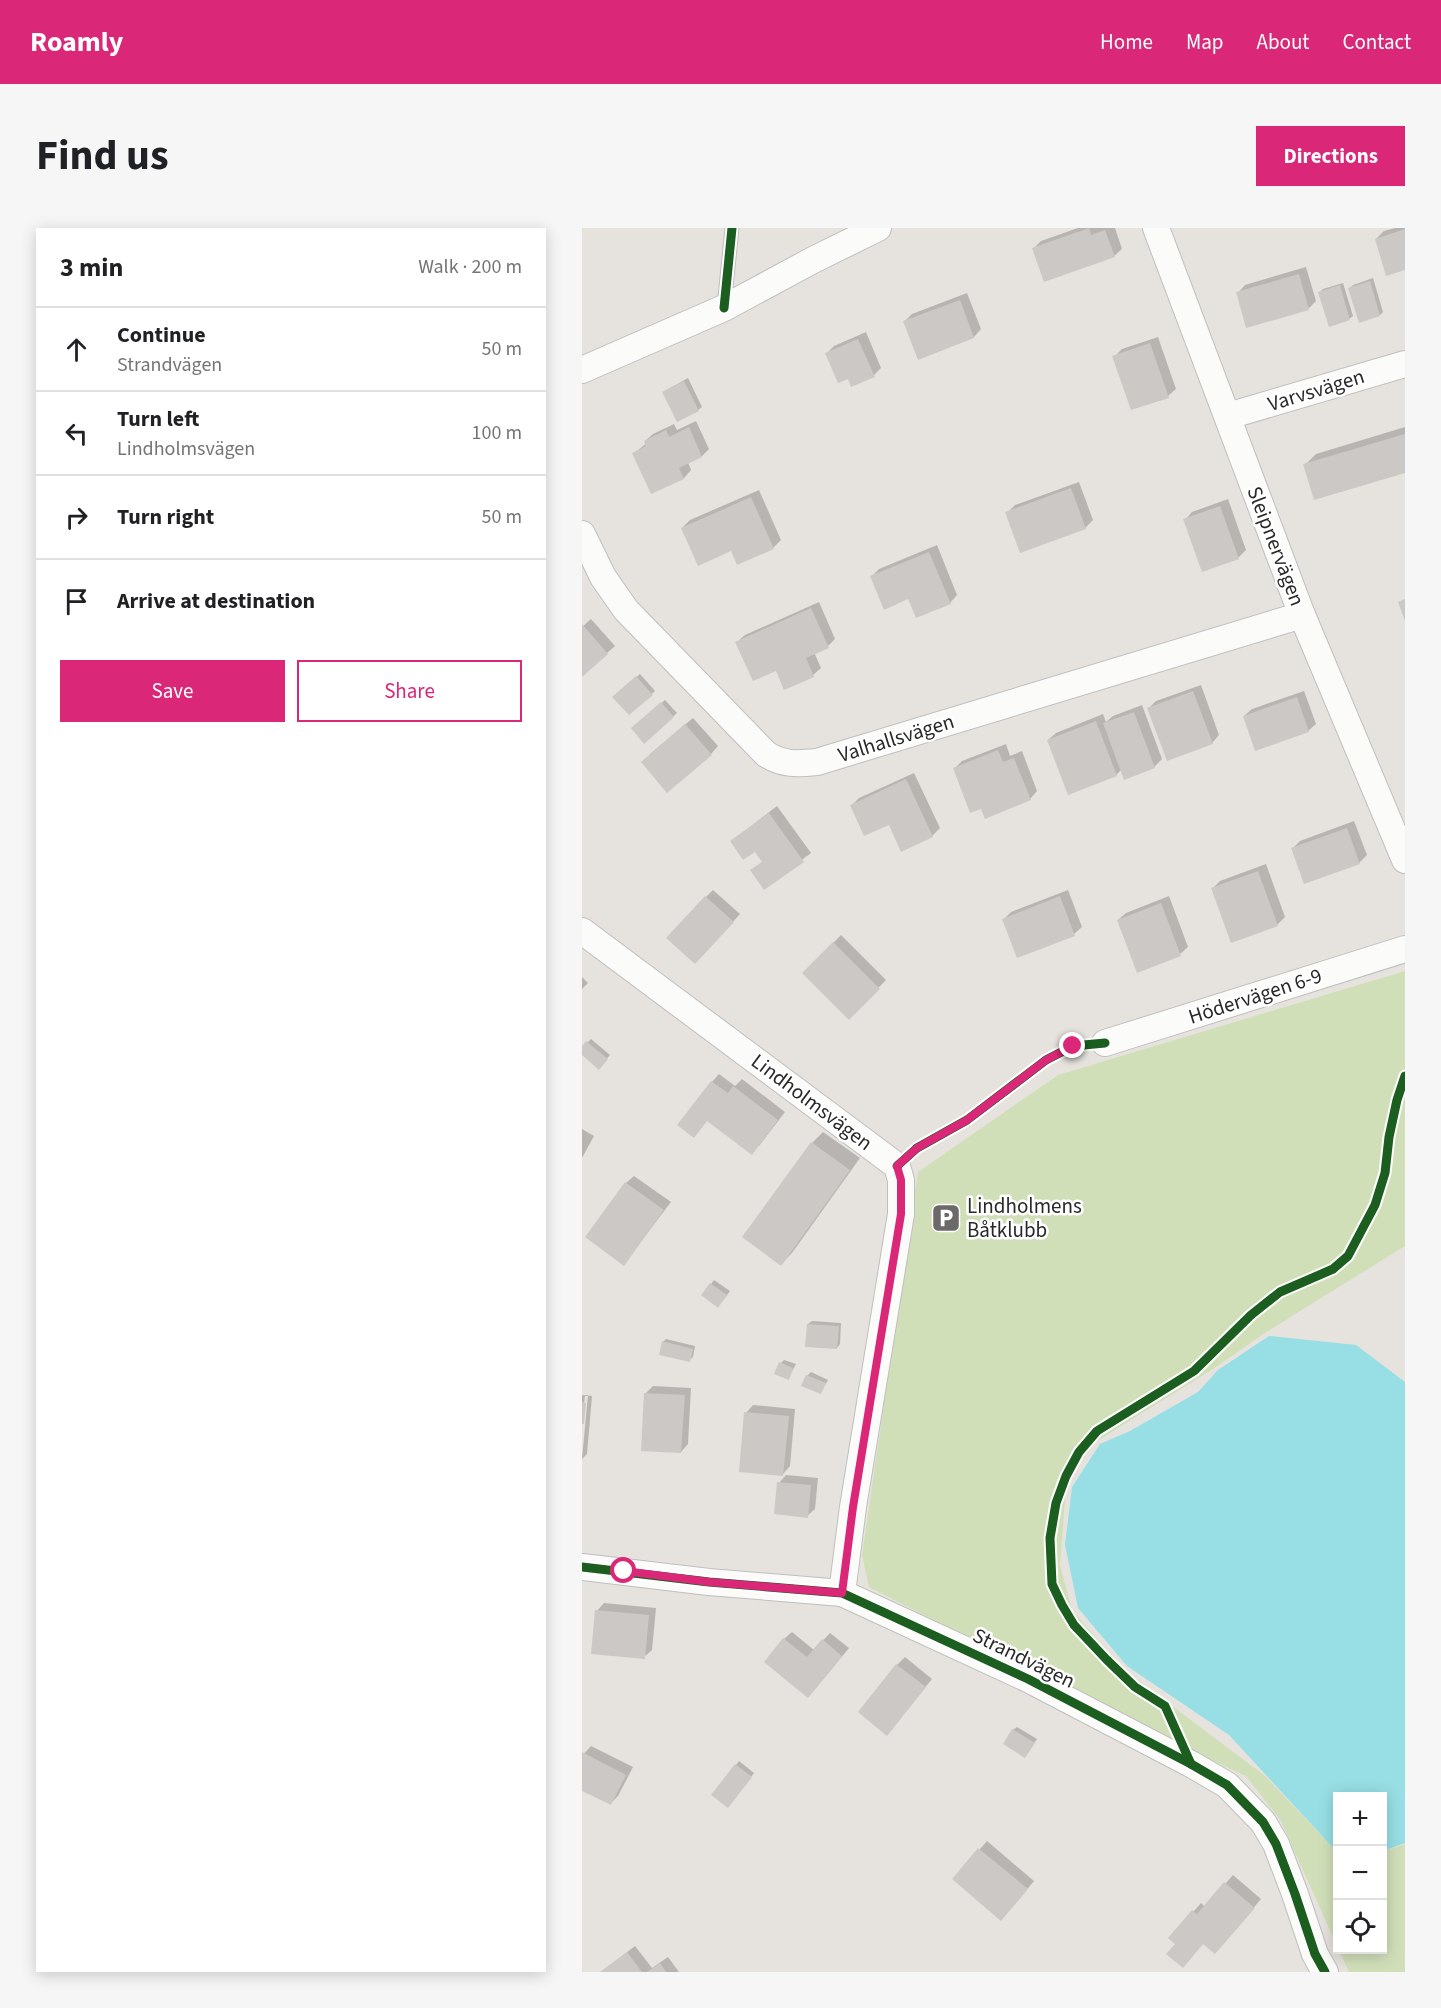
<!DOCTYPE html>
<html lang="en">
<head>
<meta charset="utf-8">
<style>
  :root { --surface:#fff; --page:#f6f6f6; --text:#202124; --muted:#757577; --line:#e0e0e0; --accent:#db2777 }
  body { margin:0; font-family:"Source Sans 3",sans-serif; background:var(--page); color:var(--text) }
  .controls { position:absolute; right:18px; bottom:18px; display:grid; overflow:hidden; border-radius:0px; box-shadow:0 3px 15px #0003 }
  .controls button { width:54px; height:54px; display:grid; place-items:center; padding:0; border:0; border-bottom:2px solid var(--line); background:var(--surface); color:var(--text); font:30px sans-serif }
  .stop { position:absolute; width:18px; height:18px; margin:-14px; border:4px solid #db2777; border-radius:50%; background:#fff }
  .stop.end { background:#db2777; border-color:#fff; box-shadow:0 2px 6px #0008 }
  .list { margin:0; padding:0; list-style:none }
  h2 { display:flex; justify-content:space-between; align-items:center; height:78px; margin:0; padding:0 24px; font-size:26px }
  h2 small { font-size:20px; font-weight:400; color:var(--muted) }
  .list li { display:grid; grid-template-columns:39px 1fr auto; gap:18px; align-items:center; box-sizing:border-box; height:84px; padding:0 24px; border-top:2px solid var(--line) }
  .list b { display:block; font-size:22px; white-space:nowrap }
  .list p { margin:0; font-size:20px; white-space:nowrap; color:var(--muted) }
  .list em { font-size:20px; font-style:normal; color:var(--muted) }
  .actions { display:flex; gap:12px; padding:18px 24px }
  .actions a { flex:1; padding:14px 0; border:2px solid var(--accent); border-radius:0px; text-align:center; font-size:21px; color:var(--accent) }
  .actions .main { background:var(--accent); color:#fff }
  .icon { flex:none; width:33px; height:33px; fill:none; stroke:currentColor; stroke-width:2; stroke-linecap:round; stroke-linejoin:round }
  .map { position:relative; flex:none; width:823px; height:1744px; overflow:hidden; border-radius:0px }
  header { display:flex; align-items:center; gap:36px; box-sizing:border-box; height:84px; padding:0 30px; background:var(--accent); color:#fff }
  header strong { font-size:28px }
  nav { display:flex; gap:33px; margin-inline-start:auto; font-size:21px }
  .intro { display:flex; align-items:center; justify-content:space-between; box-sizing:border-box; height:144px; padding:0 36px }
  h1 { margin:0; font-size:42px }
  .button { padding:15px 27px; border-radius:0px; background:var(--accent); color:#fff; font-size:21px; font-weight:700 }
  main { display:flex; gap:36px; padding:0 36px }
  aside { flex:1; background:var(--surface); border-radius:0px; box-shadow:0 3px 15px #0003 }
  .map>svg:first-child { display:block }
  .green { fill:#d1dfb9 }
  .water { fill:#97dfe4 }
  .shadow { fill:#0003 }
  .building { fill:#cbc8c6 }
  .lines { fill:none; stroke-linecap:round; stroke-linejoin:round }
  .lane-casing { stroke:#c0bfc0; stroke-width:15 }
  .street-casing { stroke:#c0bfc0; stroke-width:28 }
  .lane { stroke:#fbfbfa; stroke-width:12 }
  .street { stroke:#fbfbfa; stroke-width:26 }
  .cycleway-casing { stroke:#fff; stroke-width:13 }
  .cycleway { stroke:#1b5e20; stroke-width:9 }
  .route { stroke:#db2777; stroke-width:8 }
  .labels { text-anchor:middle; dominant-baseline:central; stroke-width:5; stroke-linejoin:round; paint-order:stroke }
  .street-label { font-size:21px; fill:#292929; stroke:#fff }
  .poi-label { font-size:21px; fill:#292929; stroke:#fff; text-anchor:start }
</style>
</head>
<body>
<header>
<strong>Roamly</strong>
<nav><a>Home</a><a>Map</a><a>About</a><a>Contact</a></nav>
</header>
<div class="intro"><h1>Find us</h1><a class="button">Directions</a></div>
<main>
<aside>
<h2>3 min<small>Walk · 200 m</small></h2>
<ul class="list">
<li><svg class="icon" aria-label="ahead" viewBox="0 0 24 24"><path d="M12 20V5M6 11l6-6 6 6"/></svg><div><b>Continue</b><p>Strandvägen</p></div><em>50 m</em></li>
<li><svg class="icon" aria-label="left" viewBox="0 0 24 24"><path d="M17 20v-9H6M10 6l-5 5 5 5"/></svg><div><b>Turn left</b><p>Lindholmsvägen</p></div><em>100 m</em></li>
<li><svg class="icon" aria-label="right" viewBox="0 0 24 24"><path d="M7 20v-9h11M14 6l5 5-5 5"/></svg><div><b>Turn right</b></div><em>50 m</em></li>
<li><svg class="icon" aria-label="arrive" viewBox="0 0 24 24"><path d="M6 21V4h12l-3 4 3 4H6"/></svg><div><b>Arrive at destination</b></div></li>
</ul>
<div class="actions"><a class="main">Save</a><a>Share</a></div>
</aside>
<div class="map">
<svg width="823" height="1744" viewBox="0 0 823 1744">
  <rect width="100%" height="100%" fill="#e6e2de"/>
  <g class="green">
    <path d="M823,743V1018L686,1103L631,1141L515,1213L499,1233L484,1260L478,1337L490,1382L541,1441L682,1547L755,1624V1718L699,1593L664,1548L577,1508L287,1359L280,1327L336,944L476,847Z"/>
    <path d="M823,1616V1744H767L757,1722H800L801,1624Z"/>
  </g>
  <path class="water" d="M687,1108L774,1117L823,1154V1615L801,1623L800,1568H756L755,1624L647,1507L545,1438L496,1380L483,1317L490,1259L518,1216L548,1203L616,1164L636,1142Z"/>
  <g class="shadow">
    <path d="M496,0H533L540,21L532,28L452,20L459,13Z"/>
    <path d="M813,0H823V41L794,11L802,3Z"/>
    <path d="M724,39L734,73L727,80L665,98L656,65L663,57Z"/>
    <path d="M791,50L801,84L798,87L768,60L771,57Z"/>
    <path d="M761,55L771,88L767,91L738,64L741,61Z"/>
    <path d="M385,65L399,101L392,109L323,93L330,86Z"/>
    <path d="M284,104L299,140L292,147L266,149L244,126L252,118Z"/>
    <path d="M576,109L594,161L586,168L532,129L540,121Z"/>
    <path d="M106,150L120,179L116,182L81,164Z"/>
    <path d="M114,193L127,221L120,228L106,234L109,242L102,250L69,264L51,226L65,215L63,213L71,206L92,196L95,202Z"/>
    <path d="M823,199V243L723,237L734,226Z"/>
    <path d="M497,254L511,292L503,300L425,285L433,277Z"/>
    <path d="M177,262L199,312L191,320L150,321L100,300L108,292Z"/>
    <path d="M646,271L664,322L657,329L621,342L603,292L610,284Z"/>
    <path d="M355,317L375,367L368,375L327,369L289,349L297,341Z"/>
    <path d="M237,374L253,411L246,418L232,424L239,440L231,447L203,460L194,441L155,414L163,407Z"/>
    <path d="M9,391L33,418L0,447V399Z"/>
    <path d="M58,446L73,463L47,485L32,469Z"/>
    <path d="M619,457L637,507L630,515L567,480L574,473Z"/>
    <path d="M722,463L734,496L726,503L662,488L670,481Z"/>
    <path d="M83,472L95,485L62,514L51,501Z"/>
    <path d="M560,477L580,531L572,539L540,541L534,547L466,512L474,505L521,486L524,494L531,488Z"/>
    <path d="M111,490L136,518L129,526H68Z"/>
    <path d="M424,516L428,528L440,523L455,563L448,571L400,579L372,541L380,533Z"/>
    <path d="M332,545L358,600L350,608L307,595L270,577L277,570Z"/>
    <path d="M195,578L229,625L182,660L170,643L181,633L173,621L150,613Z"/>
    <path d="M772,593L785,627L777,635L711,620L718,613Z"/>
    <path d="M684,636L703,689L695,697L631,660L638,653Z"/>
    <path d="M131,662L158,686L121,727L124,669Z"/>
    <path d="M486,662L500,699L492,706L436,728L422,691L429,684Z"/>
    <path d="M587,668L606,719L598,726L536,692L544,685Z"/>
    <path d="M259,707L304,752L267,790L222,745Z"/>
    <path d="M0,749L6,755L0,761Z"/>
    <path d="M9,811L28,827L17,840L0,825V820Z"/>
    <path d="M137,846L153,858L160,851L203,884L177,918L130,854Z"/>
    <path d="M0,901L12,908L0,930Z"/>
    <path d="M241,904L278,930L210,1025L199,1036L230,915Z"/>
    <path d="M52,948L89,974L42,1036L44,955Z"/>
    <path d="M132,1052L148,1063L140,1074L121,1067Z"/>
    <path d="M230,1093L259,1095L258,1116L255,1120L226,1096Z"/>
    <path d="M84,1111L113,1118L111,1129L107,1132L81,1114Z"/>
    <path d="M202,1132L214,1136L206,1151L199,1135Z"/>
    <path d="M229,1144L246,1152L239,1164L225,1148Z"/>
    <path d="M71,1158L109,1160L106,1216L99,1224L64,1165Z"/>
    <path d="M0,1167L10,1168L5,1226L0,1231L6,1167H3L0,1196Z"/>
    <path d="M171,1177L213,1181L208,1238L201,1246L164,1185Z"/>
    <path d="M204,1247L236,1250L233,1281L225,1288L197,1255Z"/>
    <path d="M22,1375L74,1380L70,1422L62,1429L15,1383Z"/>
    <path d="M210,1404L232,1422L248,1405L267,1420L234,1460L202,1411Z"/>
    <path d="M323,1429L350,1451L312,1498L315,1437Z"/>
    <path d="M435,1499L455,1511L443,1528L431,1502Z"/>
    <path d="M9,1518L51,1539L36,1568L28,1576L0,1561V1528Z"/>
    <path d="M157,1533L172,1545L149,1575L131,1567Z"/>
    <path d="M405,1613L452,1653L427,1683L372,1651Z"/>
    <path d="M651,1647L679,1671L640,1717L622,1715L595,1716L588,1710L619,1675L623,1679Z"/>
    <path d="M53,1718L70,1740L86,1729L97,1744H19Z"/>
  </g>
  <g class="building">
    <path d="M507,0L509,7L523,2L533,29L462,54L450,20Z"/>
    <path d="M823,1V42L804,48L793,11Z"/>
    <path d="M717,46L727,82L664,100L654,64Z"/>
    <path d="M788,53L798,88L777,95L766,60Z"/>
    <path d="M758,57L768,92L747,99L736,64Z"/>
    <path d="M378,72L392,110L336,132L321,93Z"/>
    <path d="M276,111L293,149L269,159L266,151L256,155L243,125Z"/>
    <path d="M568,115L587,170L549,182L530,128Z"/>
    <path d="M102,153L117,183L95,194L80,164Z"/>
    <path d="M107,199L120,229L97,240L102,251L69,266L50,225L64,218L62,213L84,202L87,209Z"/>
    <path d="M823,206V245L732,272L721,236Z"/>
    <path d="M489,260L504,301L438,325L423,284Z"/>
    <path d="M169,269L192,321L155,337L149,323L116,338L99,300Z"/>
    <path d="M638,278L657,331L620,344L601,291Z"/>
    <path d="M347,324L369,376L334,390L326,371L302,382L288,348Z"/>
    <path d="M823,371V393L816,374Z"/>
    <path d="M229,380L247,420L224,430L232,449L202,462L194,443L171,453L153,414Z"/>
    <path d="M0,396L26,426L0,449Z"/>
    <path d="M54,448L71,467L47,487L30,469Z"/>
    <path d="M611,463L631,516L585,533L565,480Z"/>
    <path d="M715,469L727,504L673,523L661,488Z"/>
    <path d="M79,474L92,489L62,516L49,500Z"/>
    <path d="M552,484L573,540L542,552L521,495Z"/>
    <path d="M514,493L535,548L486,567L465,512Z"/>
    <path d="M103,496L130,527L85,565L59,534Z"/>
    <path d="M416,522L421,534L432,530L449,572L403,591L399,581L388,585L371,540Z"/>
    <path d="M324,551L351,609L319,624L307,597L282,608L268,577Z"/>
    <path d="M187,585L222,634L182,662L168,642L180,634L173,624L161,632L148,613Z"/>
    <path d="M765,600L778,636L722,656L709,620Z"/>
    <path d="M676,643L696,698L649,715L629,660Z"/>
    <path d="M123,668L152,694L113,736L84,710Z"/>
    <path d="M478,668L493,708L435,730L420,691Z"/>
    <path d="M579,675L599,728L555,745L535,692Z"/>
    <path d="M251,714L298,761L267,792L220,745Z"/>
    <path d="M4,813L26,831L17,842L0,827V818Z"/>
    <path d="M129,853L146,865L151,858L196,892L170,927L125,893L112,910L95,897Z"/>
    <path d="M229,914L268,942L199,1038L160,1009Z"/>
    <path d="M43,954L82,982L42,1038L3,1009Z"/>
    <path d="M128,1055L145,1067L136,1080L119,1067Z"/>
    <path d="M225,1096L257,1098L255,1121L223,1119Z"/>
    <path d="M80,1113L111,1121L108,1134L77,1127Z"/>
    <path d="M197,1134L211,1140L207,1152L192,1146Z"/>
    <path d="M224,1147L244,1155L239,1166L219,1158Z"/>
    <path d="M62,1165L103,1167L99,1225L59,1223Z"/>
    <path d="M0,1174L4,1175L2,1196H0Z"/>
    <path d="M162,1184L207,1188L201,1248L157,1244Z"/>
    <path d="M195,1254L229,1257L226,1290L192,1286Z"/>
    <path d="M13,1382L67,1387L63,1431L9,1426Z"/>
    <path d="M201,1410L225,1429L240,1411L260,1428L226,1470L182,1434Z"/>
    <path d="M314,1436L344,1459L305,1508L276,1484Z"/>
    <path d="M430,1501L453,1515L443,1530L421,1516Z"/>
    <path d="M0,1524L44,1547L29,1577L0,1563Z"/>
    <path d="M153,1536L170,1549L146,1580L129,1567Z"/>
    <path d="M396,1620L446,1661L419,1693L370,1651Z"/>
    <path d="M642,1654L673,1680L633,1726L621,1716L601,1740L584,1726L593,1716L586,1710L610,1682L615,1686Z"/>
    <path d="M45,1724L60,1744H18Z"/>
    <path d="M78,1735L84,1744H65Z"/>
  </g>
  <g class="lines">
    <g class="lane-casing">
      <path id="lane" d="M142,79L150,0"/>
    </g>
    <g class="street-casing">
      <g id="street">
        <path d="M574,0L720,387L823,632"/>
        <path d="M0,142L142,80L231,32L296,0"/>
        <path d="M646,188L823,136"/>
        <path d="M0,306L21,349L44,382L184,526C201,537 215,536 235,534L720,387"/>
        <path d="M0,703L315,938L319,952V986L271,1279L260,1365"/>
        <path d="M523,815L823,721"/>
        <path d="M0,1339L127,1354L260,1365L446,1451L609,1536L645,1557L681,1594L694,1616L713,1666L733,1726L743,1744"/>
      </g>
    </g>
    <use href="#lane" class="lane"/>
    <use href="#street" class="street"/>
    <g class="cycleway-casing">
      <g id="cycleway">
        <path d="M142,80L150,0"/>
        <path d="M315,938L335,920L385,892L464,832L491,818L523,815"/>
        <path d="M0,1339L127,1354L260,1365L446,1451L609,1536L645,1557L681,1594L694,1616L713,1666L733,1726L743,1744"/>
        <path d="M609,1536L583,1478L553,1459L525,1432L492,1397L480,1377L470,1356L468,1310L474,1275L484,1248L497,1224L515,1203L612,1143L669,1087L698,1064L751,1041L766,1028L793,977L803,945L807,909L815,872L823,848"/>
      </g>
    </g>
    <use href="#cycleway" class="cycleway"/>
  </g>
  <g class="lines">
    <path class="route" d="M42,1343L127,1354L260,1365L271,1279L319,986V952L315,938L335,920L385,892L464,832L491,818"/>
  </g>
  <defs>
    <g id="parking-square" transform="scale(1.5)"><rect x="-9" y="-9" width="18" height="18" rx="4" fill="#6b6a68" stroke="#fff"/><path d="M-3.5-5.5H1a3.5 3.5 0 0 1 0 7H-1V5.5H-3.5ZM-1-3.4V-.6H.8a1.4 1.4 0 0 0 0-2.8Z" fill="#fff"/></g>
  </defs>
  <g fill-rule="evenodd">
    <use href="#parking-square" x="364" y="990"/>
  </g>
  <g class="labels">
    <g class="street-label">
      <text transform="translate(734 162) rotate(-17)">Varvsvägen</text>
      <text transform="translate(694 318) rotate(69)">Sleipnervägen</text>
      <text transform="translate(314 510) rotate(-17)">Valhallsvägen</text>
      <text transform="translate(673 768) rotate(-18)">Hödervägen 6-9</text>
      <text transform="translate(230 874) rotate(37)">Lindholmsvägen</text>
      <text transform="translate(442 1430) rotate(26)">Strandvägen</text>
    </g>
    <g class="poi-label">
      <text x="385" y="978">Lindholmens<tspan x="385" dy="24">Båtklubb</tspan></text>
    </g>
  </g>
</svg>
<div class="controls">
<button>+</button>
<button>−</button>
<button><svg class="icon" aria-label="locate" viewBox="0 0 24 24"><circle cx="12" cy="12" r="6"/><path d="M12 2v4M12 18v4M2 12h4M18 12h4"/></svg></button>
</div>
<div class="stop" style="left:42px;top:1343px"></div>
<div class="stop end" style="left:491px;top:818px"></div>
</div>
</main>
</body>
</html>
